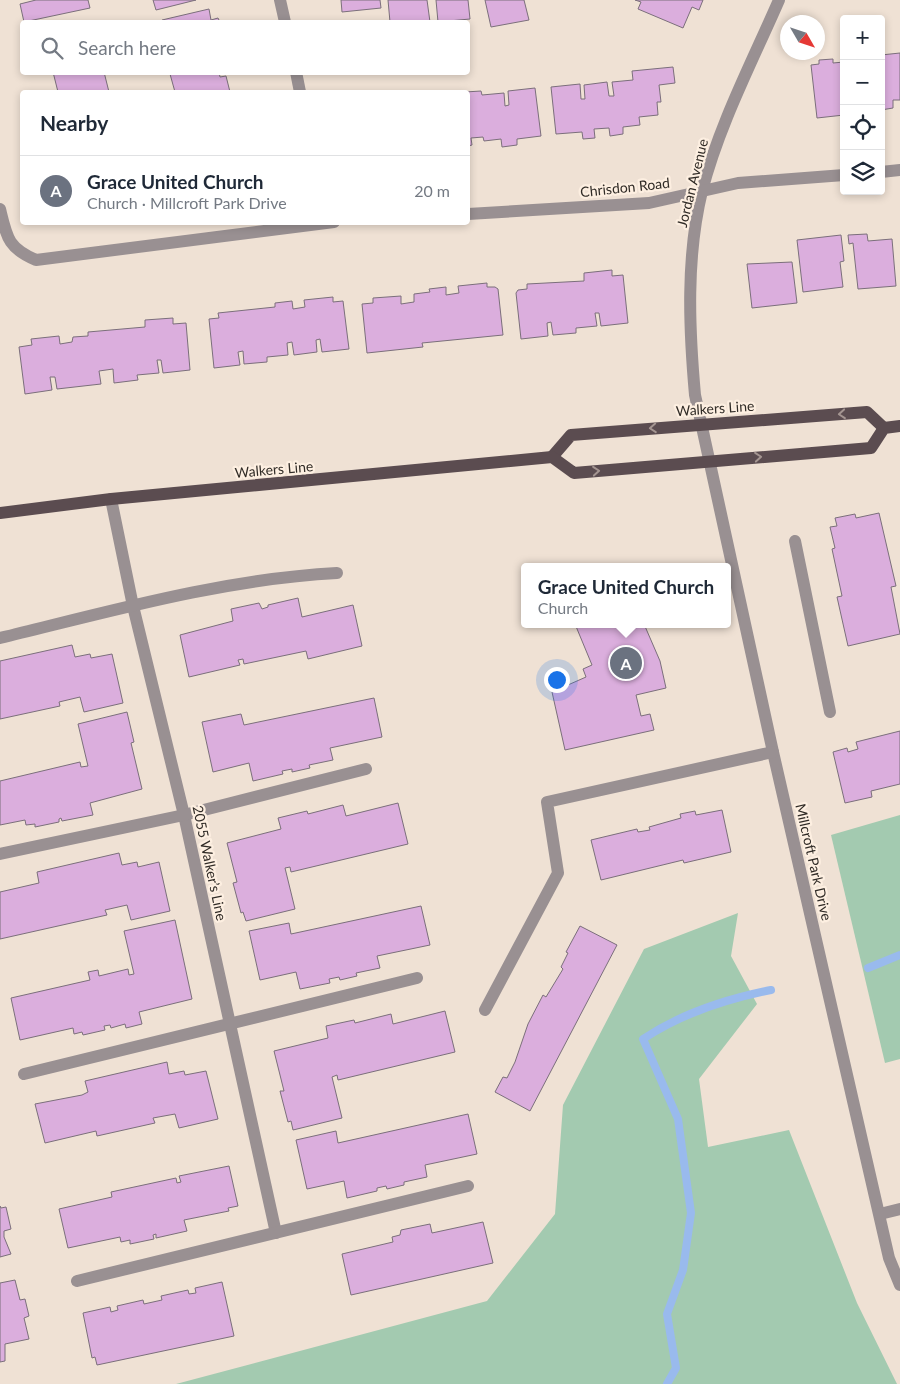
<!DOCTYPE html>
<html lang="en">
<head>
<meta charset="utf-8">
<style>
  :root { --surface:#fff; --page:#f2f2f3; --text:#1f2937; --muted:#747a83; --line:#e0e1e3; --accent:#0c8769 }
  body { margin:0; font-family:Lato,sans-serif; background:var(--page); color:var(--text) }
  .controls { position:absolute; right:15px; top:15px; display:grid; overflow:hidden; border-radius:5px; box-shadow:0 2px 8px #0003 }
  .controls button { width:45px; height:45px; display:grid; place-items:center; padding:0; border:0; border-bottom:1px solid var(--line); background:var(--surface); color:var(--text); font:25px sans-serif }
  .compass { position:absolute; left:780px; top:15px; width:45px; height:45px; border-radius:50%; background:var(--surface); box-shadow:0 2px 8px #0003; rotate:129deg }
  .you { position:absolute; left:556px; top:679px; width:18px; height:18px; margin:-12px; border:4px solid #fff; border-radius:50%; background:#1a73e8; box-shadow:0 0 0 8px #1a73e833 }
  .badge { display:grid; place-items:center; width:32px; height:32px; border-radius:50%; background:var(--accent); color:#fff; font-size:16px; font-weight:700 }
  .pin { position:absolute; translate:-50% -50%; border:2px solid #fff; box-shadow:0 1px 5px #0006 }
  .popup { position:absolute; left:521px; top:563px; width:210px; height:65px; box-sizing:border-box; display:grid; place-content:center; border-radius:5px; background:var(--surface); filter:drop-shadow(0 1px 4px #0005); font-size:16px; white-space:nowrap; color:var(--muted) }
  .popup b { font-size:19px; color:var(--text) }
  .popup::after { content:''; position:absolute; left:50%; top:100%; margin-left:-10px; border:10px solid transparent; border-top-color:var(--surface) }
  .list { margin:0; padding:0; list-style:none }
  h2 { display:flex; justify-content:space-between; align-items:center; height:65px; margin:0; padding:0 20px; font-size:21px }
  h2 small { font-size:16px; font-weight:400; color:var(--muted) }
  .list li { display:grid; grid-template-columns:32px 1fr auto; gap:15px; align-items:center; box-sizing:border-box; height:70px; padding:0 20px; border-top:1px solid var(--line) }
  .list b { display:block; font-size:19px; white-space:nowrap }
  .list p { margin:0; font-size:16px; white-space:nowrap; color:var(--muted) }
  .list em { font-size:16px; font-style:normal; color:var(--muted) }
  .icon { flex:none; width:28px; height:28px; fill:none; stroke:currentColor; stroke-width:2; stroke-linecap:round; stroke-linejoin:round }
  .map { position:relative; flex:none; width:900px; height:1384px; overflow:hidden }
  .search { position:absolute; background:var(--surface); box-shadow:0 2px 8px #0003; left:20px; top:20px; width:450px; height:55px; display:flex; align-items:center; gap:12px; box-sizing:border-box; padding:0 18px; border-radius:5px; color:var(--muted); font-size:19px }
  .panel { position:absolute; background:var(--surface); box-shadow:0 2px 8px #0003; left:20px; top:90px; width:450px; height:135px; border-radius:5px }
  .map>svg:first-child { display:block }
  .green { fill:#a3cab0 }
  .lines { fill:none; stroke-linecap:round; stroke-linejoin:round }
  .stream { stroke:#99baed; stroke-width:8 }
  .building { fill:#dbaedd; stroke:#7b6f7b }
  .minor { stroke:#999092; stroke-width:12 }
  .major { stroke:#5b4c50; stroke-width:12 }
  .oneway { stroke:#a49591 }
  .labels { text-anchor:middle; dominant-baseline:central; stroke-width:4.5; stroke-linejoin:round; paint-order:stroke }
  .street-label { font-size:14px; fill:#302b26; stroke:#fdefe1 }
</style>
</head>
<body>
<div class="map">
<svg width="900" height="1384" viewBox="0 0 900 1384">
  <rect width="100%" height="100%" fill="#efe1d4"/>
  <g class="green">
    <path d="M900,815V1059L885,1063L831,835Z"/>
    <path d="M738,913L731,956L757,1004L699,1079L708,1147L789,1130L857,1303L897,1384H176L487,1301L555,1214L563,1105L644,949Z"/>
  </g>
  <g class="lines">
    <g class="stream">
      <path d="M868,968L900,955"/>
      <path d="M667,1384L676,1368L667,1314L683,1270L691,1213L678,1119L643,1039C682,1013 726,999 771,990"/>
    </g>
  </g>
  <g class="building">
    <path d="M36,0H88L90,8L24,22L20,4Z"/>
    <path d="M153,0H196L156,10Z"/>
    <path d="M341,0H380L381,8L342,12Z"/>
    <path d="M388,0H427L430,22H390Z"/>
    <path d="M436,0H468L470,19L438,22Z"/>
    <path d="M485,0H524L529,20L491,27Z"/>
    <path d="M635,0H703L699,10L692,7L683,28L638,9L641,2Z"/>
    <path d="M209,9L211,20L218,18L220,22H162V20Z"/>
    <path d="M900,53V100H893V108L881,110V55Z"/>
    <path d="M833,59V63L844,62V115L817,118L811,65L819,64V60Z"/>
    <path d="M673,67L675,83L659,85L661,102H657L658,115L639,117L640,125L623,127V134L610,136L609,128L594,129L595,138L583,139L582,132L556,134L551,87L580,84L581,99H585L584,85L607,82L609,96H614L612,82L633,80L632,71Z"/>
    <path d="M53,72H104L109,92H58Z"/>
    <path d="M219,72L220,77L226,76L230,92H175L170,74Z"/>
    <path d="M535,88L541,136L517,139V145L502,147L501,139L484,141L483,137L471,138L472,145L468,146V92H465L481,91L482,95L504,93L505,106L509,105L508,91Z"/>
    <path d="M867,234L868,241L892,239L896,286L858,289L853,243L849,244L848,235Z"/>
    <path d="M841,235L844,261L840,262L843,287L803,292L797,240Z"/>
    <path d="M792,262L797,303L752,308L747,264Z"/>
    <path d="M612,270V276L623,275L628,323L601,326L599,313H595L597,326L576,328V333L553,335L551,322L547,323L548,336L521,339L516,293L518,290L527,289V284L584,281V273Z"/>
    <path d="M487,283V287H495L498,289L503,335L422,343L423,347L367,353L362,304L373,303V298L401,296V304L414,302V294L430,292L429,289L446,287V295L459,293L458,286Z"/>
    <path d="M333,297V302L343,301L349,349L322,352L320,339L316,340L317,352L294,355L292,342L287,343L288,355L267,357V362L244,364L243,351L238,352L240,365L214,368L209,319L219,318L218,313L275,307V303L292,301L293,309L305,307L304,300Z"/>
    <path d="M173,318V324L186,323L190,370L163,373L161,360H157L159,373L137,375L138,380L114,383L113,369L99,371L101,384L57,389L55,377H50L52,390L25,394L19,347L32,345L31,339L59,336L60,344L72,342L73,337L88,336V332L145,327V320Z"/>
    <path d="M879,513L896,586L891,587L900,634L848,646L837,597L842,596L832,549L835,548L830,527L837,526L835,518L855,514L856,518Z"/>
    <path d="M298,598L302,617L353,605L362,646L308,659L306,651L244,664L243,659L238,660L240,665L189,677L180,635L233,621L231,609L259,603L262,609L268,607V605Z"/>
    <path d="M575,624H644L660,661L666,688L636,695L641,716L650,714L654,730L565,750L552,692L586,677L583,669L592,665Z"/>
    <path d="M72,645L75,657L90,654L91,658L112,654L123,703L84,712L80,697L59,702L60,706L0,719V661Z"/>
    <path d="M374,698L382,737L330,748L333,760L309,765L310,768L292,772V769L282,771L283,774L253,781L249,763L213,772L202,722L241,714L244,725Z"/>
    <path d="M127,712L134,742L131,743L142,789L90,803L93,815L62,821L61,818L59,819V822L35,827V824L26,825L25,820L0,825V781L80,762L81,767L88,766L78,724Z"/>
    <path d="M900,731V784L871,791L872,797L845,803L833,752L847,748L848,752L858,749L856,742Z"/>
    <path d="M398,803L408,844L291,872L290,867L285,868L295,909L246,921L243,912L241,913L233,883L237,882L227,843L281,829L278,818L307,811L308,814L343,805L346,816Z"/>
    <path d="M722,810L731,852L684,863L683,860L601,880L591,840L637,829L638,832L650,830L649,827L681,818L680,814L695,811L696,815Z"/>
    <path d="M119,853L122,865L137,862L138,867L159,862L170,911L131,920L127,905L105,910L107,915L0,939V892L39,883L37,872Z"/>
    <path d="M421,906L430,945L377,956L380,968L356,973L357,976L340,980L339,977L329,979L330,983L300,989L296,972L260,980L249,931L289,923L291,934Z"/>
    <path d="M175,920L192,999L139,1012L142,1024L126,1028L125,1024L111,1028L110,1025L104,1026L105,1030L83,1035L82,1032L74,1034L73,1028L20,1040L11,998L90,980L88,972L98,970L99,976L128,969L129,975L134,974L124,931Z"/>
    <path d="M580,926L617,945L530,1111L495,1092L503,1077L507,1078L515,1062L528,1024L543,995L546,997L563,969L561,967L568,953L566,952Z"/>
    <path d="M445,1011L455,1052L338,1080L337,1075L332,1077L342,1118L293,1130L291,1121L288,1122L280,1091H284L274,1051L328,1038L326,1026L354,1020L355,1023L391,1014L393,1024Z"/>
    <path d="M167,1062L169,1074L184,1071L185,1075L206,1071L218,1119L179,1128L175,1114L153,1118L155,1123L97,1136L96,1131L45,1143L35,1104L82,1095L88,1092L85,1081Z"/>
    <path d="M468,1114L477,1154L425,1165L427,1177L404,1182V1185L387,1189L386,1186L377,1188V1191L347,1198L344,1181L307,1189L296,1140L336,1131L338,1143Z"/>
    <path d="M229,1166L238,1206L228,1208L229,1211L184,1220L187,1231L156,1238V1234L153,1235L154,1239L130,1244V1240L121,1242L120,1237L68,1248L59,1209L112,1197L111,1192L176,1178L177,1183L181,1182L179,1176Z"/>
    <path d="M0,1206L1,1208L6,1207L11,1229L4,1231V1237L11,1254L0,1257Z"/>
    <path d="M483,1222L493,1263L351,1295L342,1254L393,1242L392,1237L400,1235L401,1230L430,1224L432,1233Z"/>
    <path d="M15,1280L20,1300L25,1299L29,1316L24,1318L29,1339L5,1344V1361L0,1362V1283Z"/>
    <path d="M222,1282L234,1336L97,1365L95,1357L92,1358L83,1313L110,1307L111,1312L118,1310L117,1306L143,1300L144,1304L162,1300L161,1296L188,1290L189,1294L196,1293L195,1288Z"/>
  </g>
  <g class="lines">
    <g class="minor">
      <path d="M280,0L285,22"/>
      <path d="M779,0C752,62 719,125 702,191C686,257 689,328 695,395L773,752L889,1258L900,1285"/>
      <path d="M296,72L300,92"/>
      <path d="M881,172L900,170"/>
      <path d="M0,209C7,238 8,248 36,260L334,222"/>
      <path d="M468,214L649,203L738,183L844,175"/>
      <path d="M111,499L133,606L184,815L276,1233"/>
      <path d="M795,541L830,712"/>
      <path d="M0,638C111,611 223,579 337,573"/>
      <path d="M0,854L184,815L366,769"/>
      <path d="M485,1010L558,873L547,802L773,752"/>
      <path d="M24,1074L417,978"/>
      <path d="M880,1214L900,1209"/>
      <path d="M77,1281L468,1186"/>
    </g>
    <g class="major">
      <path d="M552,457L571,435L867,412L884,428"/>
      <path d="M0,513L111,499L552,457L574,473L871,448L884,428L900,426"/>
    </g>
  </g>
  <defs><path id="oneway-chevron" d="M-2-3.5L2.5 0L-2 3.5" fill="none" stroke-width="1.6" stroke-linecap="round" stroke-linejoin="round" transform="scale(1.25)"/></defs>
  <g class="oneway">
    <use href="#oneway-chevron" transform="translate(842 414) rotate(175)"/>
    <use href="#oneway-chevron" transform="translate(653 428) rotate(176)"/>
    <use href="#oneway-chevron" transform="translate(758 457) rotate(-5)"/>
    <use href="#oneway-chevron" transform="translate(596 471) rotate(-5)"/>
  </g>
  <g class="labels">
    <g class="street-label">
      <text transform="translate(692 183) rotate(-76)">Jordan Avenue</text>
      <text transform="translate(625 187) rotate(-6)">Chrisdon Road</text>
      <text transform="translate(715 408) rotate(-4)">Walkers Line</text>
      <text transform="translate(274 469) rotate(-5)">Walkers Line</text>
      <text transform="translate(814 862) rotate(77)">Millcroft Park Drive</text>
      <text transform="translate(210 863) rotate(78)">2055 Walker’s Line</text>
    </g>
  </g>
</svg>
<div class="controls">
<button>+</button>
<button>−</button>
<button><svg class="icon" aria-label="locate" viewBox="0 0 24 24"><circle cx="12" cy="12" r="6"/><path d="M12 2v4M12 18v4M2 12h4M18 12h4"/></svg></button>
<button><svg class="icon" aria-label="layers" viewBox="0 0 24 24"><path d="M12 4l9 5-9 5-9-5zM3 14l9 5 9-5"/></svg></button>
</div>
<svg class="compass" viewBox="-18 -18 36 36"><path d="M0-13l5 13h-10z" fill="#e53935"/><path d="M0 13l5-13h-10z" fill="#747a83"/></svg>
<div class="you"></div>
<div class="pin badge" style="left:626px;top:663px;background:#6b7280">A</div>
<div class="popup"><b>Grace United Church</b>Church</div>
<div class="search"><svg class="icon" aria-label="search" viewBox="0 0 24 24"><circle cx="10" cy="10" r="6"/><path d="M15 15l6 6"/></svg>Search here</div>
<section class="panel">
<h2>Nearby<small></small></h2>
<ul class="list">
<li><span class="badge" style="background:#6b7280">A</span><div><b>Grace United Church</b><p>Church · Millcroft Park Drive</p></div><em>20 m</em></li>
</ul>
</section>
</div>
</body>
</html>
